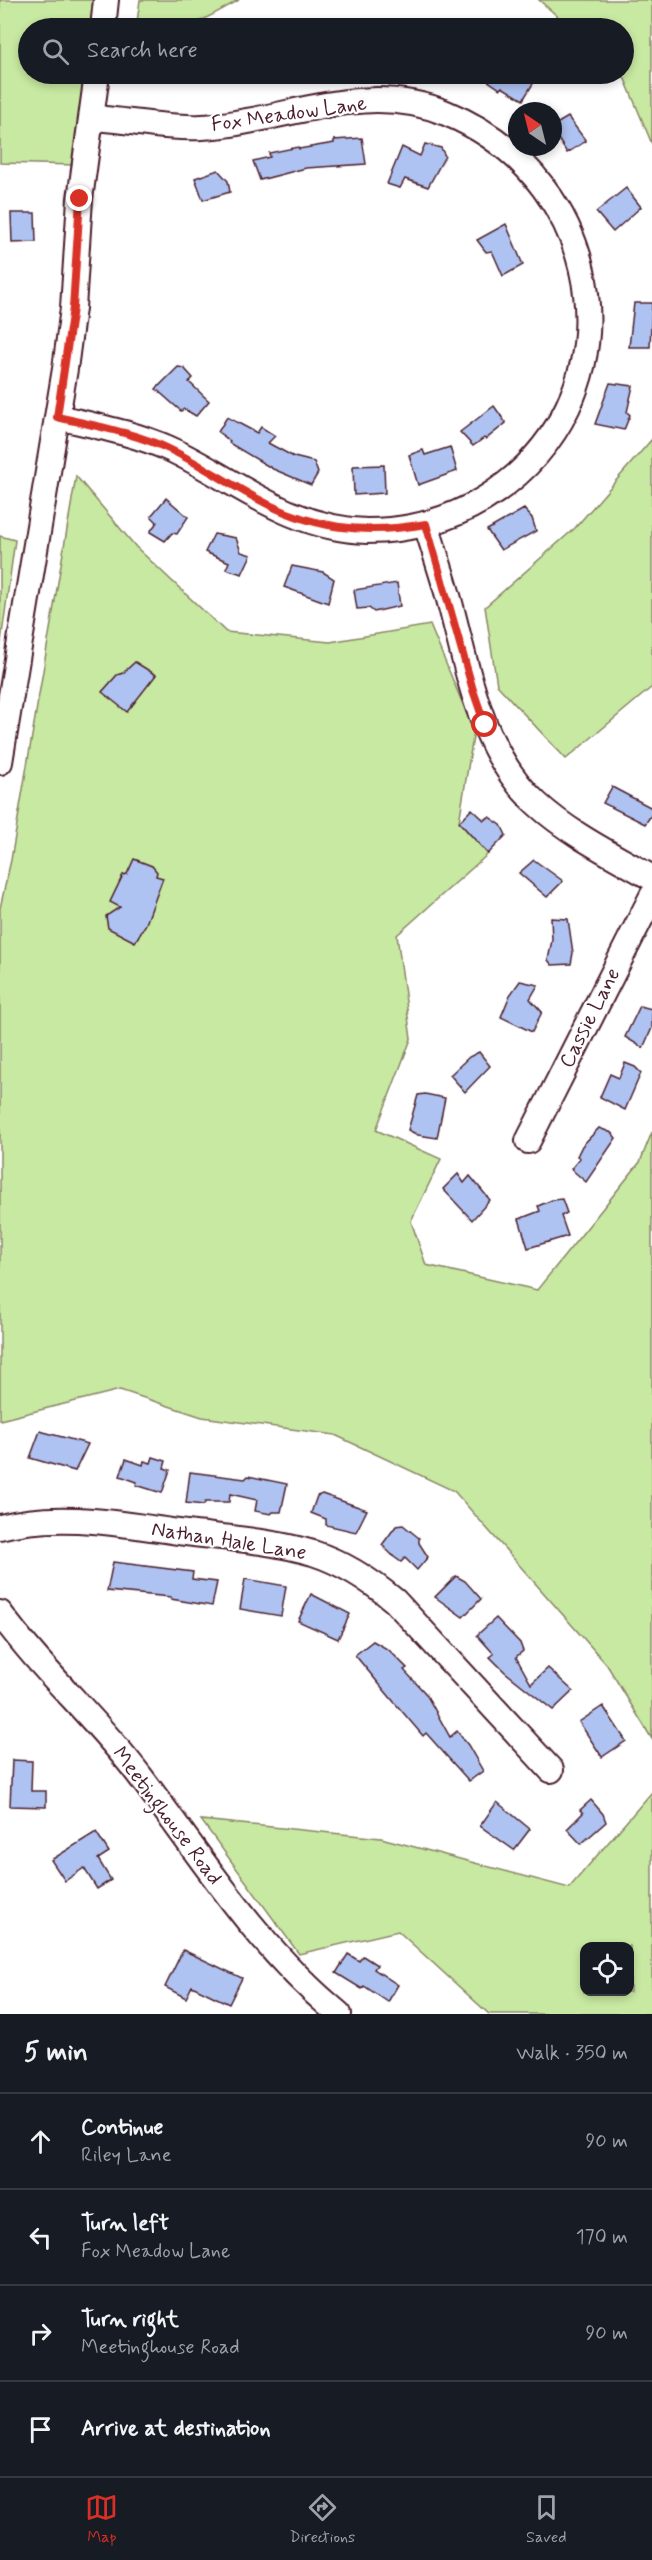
<!DOCTYPE html>
<html lang="en">
<head>
<meta charset="utf-8">
<style>
  :root { --surface:#171b24; --page:#242831; --text:#f1f3f6; --muted:#9ea1a6; --line:#363941; --accent:#d93025 }
  body { margin:0; font-family:Mynerve,sans-serif; background:var(--page); color:var(--text) }
  .controls { position:absolute; right:18px; bottom:18px; display:grid; overflow:hidden; border-radius:12px; box-shadow:0 3px 9px #0003 }
  .controls button { width:54px; height:54px; display:grid; place-items:center; padding:0; border:0; border-bottom:2px solid var(--line); background:var(--surface); color:var(--text); font:30px sans-serif }
  .compass { position:absolute; left:508px; top:102px; width:54px; height:54px; border-radius:50%; background:var(--surface); box-shadow:0 3px 9px #0003; rotate:325deg }
  .stop { position:absolute; width:18px; height:18px; margin:-14px; border:4px solid #d93025; border-radius:50%; background:#fff }
  .stop.end { background:#d93025; border-color:#fff; box-shadow:0 2px 6px #0008 }
  .list { margin:0; padding:0; list-style:none }
  h2 { display:flex; justify-content:space-between; align-items:center; height:78px; margin:0; padding:0 24px; font-size:26px }
  h2 small { font-size:20px; font-weight:400; color:var(--muted) }
  .list li { display:grid; grid-template-columns:39px 1fr auto; gap:18px; align-items:center; box-sizing:border-box; height:96px; padding:0 24px; border-top:2px solid var(--line) }
  .list b { display:block; font-size:22px; white-space:nowrap }
  .list p { margin:0; font-size:20px; white-space:nowrap; color:var(--muted) }
  .list em { font-size:20px; font-style:normal; color:var(--muted) }
  .icon { flex:none; width:33px; height:33px; fill:none; stroke:currentColor; stroke-width:2; stroke-linecap:round; stroke-linejoin:round }
  .map { position:relative; flex:none; width:652px; height:2014px; overflow:hidden }
  .search { position:absolute; background:var(--surface); box-shadow:0 3px 9px #0003; left:18px; right:18px; top:18px; height:66px; display:flex; align-items:center; gap:15px; box-sizing:border-box; padding:0 21px; border-radius:33px; color:var(--muted); font-size:22px }
  .sheet { height:462px; background:var(--surface) }
  nav { display:flex; justify-content:space-around; align-items:center; box-sizing:border-box; height:84px; border-top:2px solid var(--line); background:var(--surface); font-size:16px; color:var(--muted) }
  nav a { display:grid; justify-items:center; gap:3px }
  nav .on { color:var(--accent) }
  .map>svg:first-child { display:block }
  .green { fill:#c8e9a2; stroke:#898466; stroke-width:1.5; fill-rule:evenodd }
  .building { fill:#afc3f2; stroke:#4a1f2b; stroke-width:1.5 }
  .lines { fill:none; stroke-linecap:round; stroke-linejoin:round }
  .minor-casing { stroke:#4a1f2b; stroke-width:28 }
  .minor { stroke:#fff; stroke-width:24 }
  .route { stroke:#d93025; stroke-width:8 }
  .labels { text-anchor:middle; dominant-baseline:central; stroke-width:4.5; stroke-linejoin:round; paint-order:stroke }
  .street-label { font-size:21px; fill:#4a1f2b; stroke:#fff }
</style>
</head>
<body>
<div class="map">
<svg width="652" height="2014" viewBox="0 0 652 2014">
  <rect width="100%" height="100%" fill="#fff"/>
  <filter id="ink" filterUnits="userSpaceOnUse"><feTurbulence type="fractalNoise" baseFrequency=".0167" numOctaves="2"/><feDisplacementMap in="SourceGraphic" scale="12" xChannelSelector="R" yChannelSelector="G"/><feConvolveMatrix kernelMatrix="1 2 1 2 8 2 1 2 1" color-interpolation-filters="sRGB"/></filter>
  <g filter="url(#ink)">
    <g class="green">
      <path d="M0,0H100L95,28H28V74H88L75,165L0,163Z"/>
      <path d="M140,0H239C206,18 175,42 137,22Z"/>
      <path d="M539,0H652V144L624,77L620,74H624V28H571Z"/>
      <path d="M652,439V687L566,759L497,685L485,607L575,528Z"/>
      <path d="M76,476L136,547L226,632L330,642L430,625L474,731L459,822L488,854L397,935L411,1039L376,1130L441,1159L411,1221L426,1265L537,1290L640,1162L652,1132V1739L607,1665L454,1491L335,1435L202,1417L120,1390L0,1420V908L11,860Z"/>
      <path d="M0,536L15,540L0,649Z"/>
      <path d="M652,1792V2014H489L398,1931L299,1954L201,1820L381,1838L569,1888ZM584,1946H630V1992H584Z"/>
    </g>
    <g class="building">
      <path d="M478,74H523L534,82L523,100L502,87L500,89Z"/>
      <path d="M568,117L586,141L567,153L553,131V126Z"/>
      <path d="M362,138L366,164L306,168L260,180L253,161L270,157L269,153L298,147L299,149L334,143V140Z"/>
      <path d="M425,144L441,148L445,156L428,187L405,179L400,188L387,184L402,147L420,156Z"/>
      <path d="M218,170L228,181L230,192L203,200L195,178Z"/>
      <path d="M626,188L641,207L613,232L596,212Z"/>
      <path d="M11,213H35L36,242L12,243Z"/>
      <path d="M506,224L523,265L503,276L492,251L486,252L477,240Z"/>
      <path d="M634,303H652L650,347H629Z"/>
      <path d="M178,367L184,368L193,378L189,382L209,401L196,416L184,409L181,411L156,389Z"/>
      <path d="M610,383L633,386L627,412L630,415L624,430L595,424Z"/>
      <path d="M494,406L506,423L486,439L484,438L473,446L460,432Z"/>
      <path d="M227,417L257,433L261,427L275,436L268,443L294,457L314,462L318,473L311,485L273,469L229,443L230,441L218,432Z"/>
      <path d="M450,447L457,471L418,485L409,455L423,450L425,455Z"/>
      <path d="M384,465L385,493L354,495L353,466Z"/>
      <path d="M166,498L188,517L177,534L172,533L165,541L150,532L157,522L151,516Z"/>
      <path d="M524,509L532,518L536,531L501,550L487,530Z"/>
      <path d="M214,534L236,538L241,552L251,555L242,574L226,569L229,562L205,552Z"/>
      <path d="M292,566L323,572L334,579L328,603L284,587Z"/>
      <path d="M397,583L400,606L374,612L369,608L357,609L354,590Z"/>
      <path d="M135,662L156,675L127,712L102,692L117,675L123,673Z"/>
      <path d="M612,787L652,808V814L645,824L603,803Z"/>
      <path d="M472,809L484,820L489,817L501,825L506,835L488,854L459,822Z"/>
      <path d="M134,859L152,866L157,872L156,876L163,878L146,924L135,942L108,928L106,916L120,907L110,902L123,875L127,874Z"/>
      <path d="M534,860L563,881L547,897L519,873Z"/>
      <path d="M551,918L568,919L573,953L571,964L552,965L548,960L552,940Z"/>
      <path d="M520,981L538,985L530,999L542,1012L532,1032L501,1017L510,995Z"/>
      <path d="M640,1006L652,1009V1028L643,1048L625,1037Z"/>
      <path d="M479,1052L490,1066L465,1092L450,1075L469,1057Z"/>
      <path d="M625,1063L635,1067L641,1073L625,1110L600,1097L610,1074L619,1078Z"/>
      <path d="M425,1094L445,1098L437,1138L418,1135L408,1130L418,1095Z"/>
      <path d="M599,1128L612,1133L616,1138L586,1182L571,1169L580,1158L577,1156L582,1146Z"/>
      <path d="M458,1174L464,1183L470,1176L490,1200L472,1220L443,1189Z"/>
      <path d="M562,1199L567,1213L561,1216L568,1236L528,1248L519,1219L540,1211L538,1206L552,1200Z"/>
      <path d="M40,1431L88,1444L75,1471L30,1458Z"/>
      <path d="M153,1457L166,1461L164,1468L170,1470L162,1493L136,1485L137,1482L120,1476L126,1459L143,1465L144,1461L151,1463Z"/>
      <path d="M190,1472L245,1479L248,1476L287,1484L281,1512H273L271,1514L255,1511L257,1500L230,1494L229,1502H205L204,1505L186,1503Z"/>
      <path d="M322,1494L367,1510L356,1532L326,1525V1519L311,1513L317,1496Z"/>
      <path d="M403,1525L419,1538V1543L428,1557L417,1570L405,1558L401,1562L394,1557L382,1545L396,1526Z"/>
      <path d="M113,1562L193,1572L192,1579L217,1582L212,1606L171,1599V1597L107,1591Z"/>
      <path d="M456,1576L465,1581L481,1599L463,1617L435,1597Z"/>
      <path d="M245,1579L286,1586L281,1616L240,1609Z"/>
      <path d="M311,1594L350,1614L338,1639L298,1621Z"/>
      <path d="M496,1618L520,1643L523,1651L516,1657L531,1684L548,1668L573,1691L553,1710L505,1672L490,1657L494,1654L477,1635Z"/>
      <path d="M373,1641L389,1650L407,1668L404,1670L426,1694L450,1737L457,1731L468,1745L483,1771L469,1781L426,1733L423,1736L394,1702L355,1655Z"/>
      <path d="M603,1706L626,1741L602,1757L579,1722Z"/>
      <path d="M12,1760L32,1761L31,1791H46V1807L10,1806Z"/>
      <path d="M591,1800L603,1814L606,1822L581,1844L567,1829L583,1813L580,1810Z"/>
      <path d="M497,1802L530,1829L514,1850L480,1826Z"/>
      <path d="M96,1832L109,1852L98,1859L111,1880L97,1889L84,1868L65,1881L51,1860Z"/>
      <path d="M183,1950L242,1978L229,2004L192,1986L186,1998L165,1987Z"/>
      <path d="M348,1954L359,1961L363,1956L377,1965L374,1969L398,1985L388,2002L364,1986L362,1989L336,1973Z"/>
    </g>
    <g class="lines">
      <g class="minor-casing">
        <g id="minor">
          <path d="M103,28L106,0"/>
          <path d="M58,417C96,426 134,433 170,449C236,480 289,529 367,531C408,531 449,520 484,499C641,402 612,181 446,113C363,79 285,122 202,127C166,129 129,120 92,118"/>
          <path d="M426,524C434,551 444,579 451,607C469,675 482,754 537,804C571,835 613,855 652,878"/>
          <path d="M0,762L65,369L73,308L80,199L97,74"/>
          <path d="M528,1141L652,896"/>
          <path d="M0,1527C61,1511 125,1525 186,1533C228,1538 272,1541 313,1553C344,1563 370,1580 395,1601L551,1770"/>
          <path d="M0,1613C42,1671 97,1719 140,1776C203,1859 258,1948 339,2014"/>
        </g>
      </g>
      <use href="#minor" class="minor"/>
    </g>
  </g>
  <g class="lines" filter="url(#ink)">
    <path class="route" d="M80,199L73,308L57,417C96,426 135,433 171,450C200,464 226,482 254,497C311,529 363,535 426,524L473,690L485,725"/>
  </g>
  <g class="labels">
    <g class="street-label">
      <text transform="translate(289 114) rotate(-8)">Fox Meadow Lane</text>
      <text transform="translate(590 1018) rotate(-63)">Cassie Lane</text>
      <text transform="translate(229 1541) rotate(9)">Nathan Hale Lane</text>
      <text transform="translate(167 1816) rotate(53)">Meetinghouse Road</text>
    </g>
  </g>
</svg>
<div class="controls">
<button><svg class="icon" aria-label="locate" viewBox="0 0 24 24"><circle cx="12" cy="12" r="6"/><path d="M12 2v4M12 18v4M2 12h4M18 12h4"/></svg></button>
</div>
<svg class="compass" viewBox="-18 -18 36 36"><path d="M0-13l5 13h-10z" fill="#e53935"/><path d="M0 13l5-13h-10z" fill="#9ea1a6"/></svg>
<div class="stop" style="left:485px;top:725px"></div>
<div class="stop end" style="left:80px;top:199px"></div>
<div class="search"><svg class="icon" aria-label="search" viewBox="0 0 24 24"><circle cx="10" cy="10" r="6"/><path d="M15 15l6 6"/></svg>Search here</div>
</div>
<section class="sheet">
<h2>5 min<small>Walk · 350 m</small></h2>
<ul class="list">
<li><svg class="icon" aria-label="ahead" viewBox="0 0 24 24"><path d="M12 20V5M6 11l6-6 6 6"/></svg><div><b>Continue</b><p>Riley Lane</p></div><em>90 m</em></li>
<li><svg class="icon" aria-label="left" viewBox="0 0 24 24"><path d="M17 20v-9H6M10 6l-5 5 5 5"/></svg><div><b>Turn left</b><p>Fox Meadow Lane</p></div><em>170 m</em></li>
<li><svg class="icon" aria-label="right" viewBox="0 0 24 24"><path d="M7 20v-9h11M14 6l5 5-5 5"/></svg><div><b>Turn right</b><p>Meetinghouse Road</p></div><em>90 m</em></li>
<li><svg class="icon" aria-label="arrive" viewBox="0 0 24 24"><path d="M6 21V4h12l-3 4 3 4H6"/></svg><div><b>Arrive at destination</b></div></li>
</ul>
</section>
<nav>
<a class="on"><svg class="icon" aria-label="map" viewBox="0 0 24 24"><path d="M3 6l6-2 6 2 6-2v14l-6 2-6-2-6 2zM9 4v14M15 6v14"/></svg>Map</a>
<a><svg class="icon" aria-label="directions" viewBox="0 0 24 24"><path d="M12 3l9 9-9 9-9-9zM9 14v-3h6M13 9l2 2-2 2"/></svg>Directions</a>
<a><svg class="icon" aria-label="saved" viewBox="0 0 24 24"><path d="M7 4h10v16l-5-4-5 4z"/></svg>Saved</a>
</nav>
</body>
</html>
